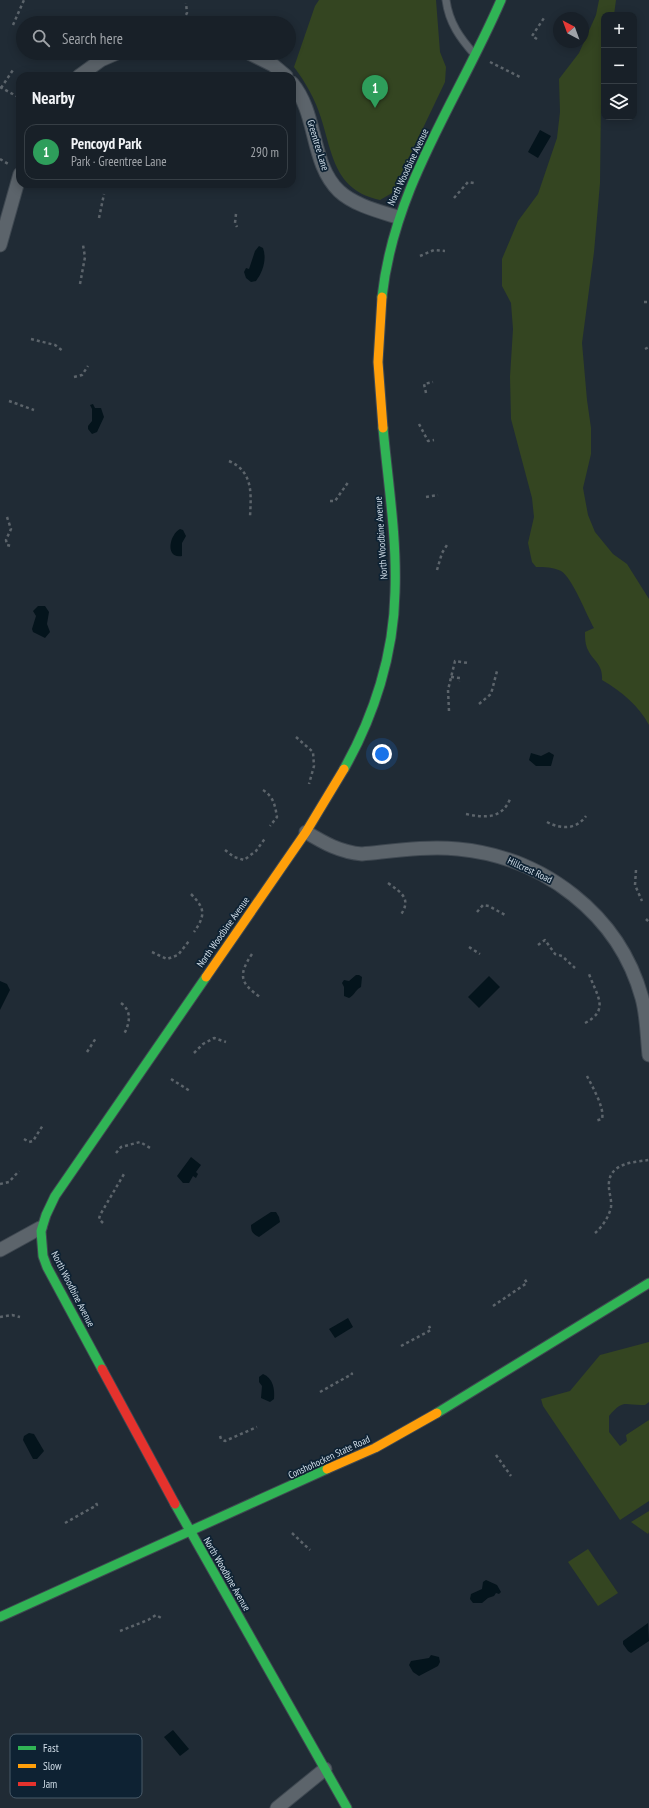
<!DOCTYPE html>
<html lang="en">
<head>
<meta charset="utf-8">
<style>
  :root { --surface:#182028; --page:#212830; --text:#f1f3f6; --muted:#9fa3a8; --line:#363e45; --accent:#2563eb }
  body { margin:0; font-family:"PT Sans Narrow",sans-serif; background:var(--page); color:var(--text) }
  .controls { position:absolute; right:12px; top:12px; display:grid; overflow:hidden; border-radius:8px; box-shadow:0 2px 10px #0003 }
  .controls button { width:36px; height:36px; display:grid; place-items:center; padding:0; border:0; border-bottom:1px solid var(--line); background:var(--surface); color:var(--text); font:20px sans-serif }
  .compass { position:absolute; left:553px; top:12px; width:36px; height:36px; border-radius:50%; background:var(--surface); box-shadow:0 2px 10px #0003; rotate:319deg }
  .you { position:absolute; left:382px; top:754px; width:14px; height:14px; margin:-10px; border:3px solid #fff; border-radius:50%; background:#1a73e8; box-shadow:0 0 0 6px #1a73e833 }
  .badge { display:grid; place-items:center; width:26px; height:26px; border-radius:50%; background:var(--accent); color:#fff; font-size:13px; font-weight:700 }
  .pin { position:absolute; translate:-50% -33px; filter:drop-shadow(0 1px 2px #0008) }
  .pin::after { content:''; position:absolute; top:21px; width:14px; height:12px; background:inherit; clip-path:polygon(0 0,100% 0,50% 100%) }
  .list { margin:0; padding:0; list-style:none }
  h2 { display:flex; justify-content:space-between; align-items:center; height:52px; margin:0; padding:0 16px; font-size:17px }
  h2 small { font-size:13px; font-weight:400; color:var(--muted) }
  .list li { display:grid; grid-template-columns:26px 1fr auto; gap:12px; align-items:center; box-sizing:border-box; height:56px; margin:0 8px 8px; padding:0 8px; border:1px solid var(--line); border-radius:12px }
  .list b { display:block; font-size:15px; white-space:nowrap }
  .list p { margin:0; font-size:13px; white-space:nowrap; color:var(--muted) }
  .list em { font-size:13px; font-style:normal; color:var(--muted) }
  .icon { flex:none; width:22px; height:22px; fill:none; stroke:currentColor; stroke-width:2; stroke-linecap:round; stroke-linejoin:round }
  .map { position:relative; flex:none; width:649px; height:1808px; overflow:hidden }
  .search { position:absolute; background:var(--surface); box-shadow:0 2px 10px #0003; left:16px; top:16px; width:280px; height:44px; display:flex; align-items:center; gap:10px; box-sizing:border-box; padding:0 14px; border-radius:22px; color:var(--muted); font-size:15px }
  .panel { position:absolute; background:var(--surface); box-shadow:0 2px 10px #0003; left:16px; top:72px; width:280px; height:116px; border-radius:12px }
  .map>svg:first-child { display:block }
  .green { fill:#344521 }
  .water { fill:#04141c }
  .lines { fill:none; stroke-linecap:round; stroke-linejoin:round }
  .lane-casing { stroke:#3f4851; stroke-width:9 }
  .street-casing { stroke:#3f4851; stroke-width:15 }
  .fast-casing { stroke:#3f4851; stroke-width:11 }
  .slow-casing { stroke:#3f4851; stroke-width:11 }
  .jam-casing { stroke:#3f4851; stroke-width:11 }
  .path { stroke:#5c646b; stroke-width:2.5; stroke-dasharray:3 3; stroke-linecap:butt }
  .lane { stroke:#5c646b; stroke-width:7 }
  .street { stroke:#5c646b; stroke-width:13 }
  .fast { stroke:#30b455; stroke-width:9 }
  .slow { stroke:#ff9f0a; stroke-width:9 }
  .jam { stroke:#e5322d; stroke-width:9 }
  .labels { text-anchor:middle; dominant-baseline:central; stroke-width:3.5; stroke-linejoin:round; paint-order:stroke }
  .street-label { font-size:10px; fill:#d0dde8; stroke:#0e2233 }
  .key { fill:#0e2233; stroke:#485a69; stroke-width:1 }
  .key-label { font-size:11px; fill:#d0dde8 }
</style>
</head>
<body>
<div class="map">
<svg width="649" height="1808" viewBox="0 0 649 1808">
  <rect width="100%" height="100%" fill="#202b35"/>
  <g class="green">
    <path d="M319,0H436L440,52L446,67L445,82L392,193L380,200C335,190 333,156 321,118C315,99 306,83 294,67L315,6Z"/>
    <path d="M599,0H616L614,15H604V82L601,105L600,183L594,252L582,343L587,400L591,428V454L583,488L588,515L595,532L613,554L627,564L649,599V725C639,706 621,691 602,680C603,663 593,662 587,648C585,643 585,637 585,632L594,628C587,616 572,577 561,571C553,567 544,567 536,567L532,562L528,543L534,517L532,498L511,419L510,377L513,329L511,303L502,286V259L518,221L538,194L557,138L560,112L559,79L579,53L596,15Z"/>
    <path d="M649,1342V1402L645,1405C625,1406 624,1398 609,1416V1432L620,1446L627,1441L626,1435L649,1420V1501L620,1520L543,1406L541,1399L570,1391L600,1355Z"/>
    <path d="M649,1511V1532L648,1534L631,1522Z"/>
    <path d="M588,1549L618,1593L598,1606L568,1562Z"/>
  </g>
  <g class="water">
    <path d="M540,130L551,136L538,158L528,152Z"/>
    <path d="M259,246L263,248C267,259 263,272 256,281L251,282L246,278L244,272L246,268L249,269L255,251Z"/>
    <path d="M93,404L95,408H101L104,417L97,432L92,434L88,429V426L92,421V409L90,405Z"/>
    <path d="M180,529L183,530L186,536L182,543V556C165,559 169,535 180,529Z"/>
    <path d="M38,606H45L49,612L47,624L50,632L45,638L33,632L32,629L36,616L33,611Z"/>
    <path d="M549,752L554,755L551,766H536L529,760L531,753L541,756Z"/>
    <path d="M356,975H359L362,977L361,987C355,990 354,996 349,998L344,996V987L342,983L344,980L349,981Z"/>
    <path d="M489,976L500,987L479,1008L468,997Z"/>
    <path d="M0,981L7,984L10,990L0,1010Z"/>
    <path d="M191,1157L201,1165L196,1172L198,1174L196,1178L193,1176L189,1183H183L177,1176Z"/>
    <path d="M271,1212H276L279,1217L280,1222L259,1237C253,1234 251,1232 251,1225Z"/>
    <path d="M348,1318L353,1327L335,1338L329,1329Z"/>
    <path d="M263,1374C273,1378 275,1389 274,1399L270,1402L261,1398L262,1386L259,1382V1377Z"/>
    <path d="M29,1433L34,1434L44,1451L37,1459H33L23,1440L24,1436Z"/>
    <path d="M486,1580L497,1585L501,1592L499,1594L496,1593L494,1596L488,1598L482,1603H473L470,1599L471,1594L482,1589L483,1582Z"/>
    <path d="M648,1623L649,1641L631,1653L628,1651L623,1644V1641Z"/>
    <path d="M431,1655L439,1657L440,1662L438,1666L419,1676L413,1672L409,1665L411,1661L429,1658Z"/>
    <path d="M173,1730L189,1749L180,1756L164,1737Z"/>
  </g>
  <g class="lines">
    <g class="lane-casing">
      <path id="lane" d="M446,0C449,23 460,38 475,55"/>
    </g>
    <g class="street-casing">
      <g id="street">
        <path d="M249,53L273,65L286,76"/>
        <path d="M79,76L101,60L117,53"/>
        <path d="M292,83C318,114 310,163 339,191C354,205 378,211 397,217"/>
        <path d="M0,245L20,174"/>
        <path d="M306,832C324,843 340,852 362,854C394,851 426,846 458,849C543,857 619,914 642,998C647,1016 647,1036 649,1055"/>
        <path d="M0,1250L40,1228"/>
        <path d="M277,1808L325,1769"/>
      </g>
    </g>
    <g class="fast-casing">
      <g id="fast">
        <path d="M382,297C394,186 458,100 501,0"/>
        <path d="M344,769C374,716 394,654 395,592C397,538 388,482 383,428"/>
        <path d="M102,1369L47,1267L43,1256L41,1231L46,1215L55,1196L206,977"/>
        <path d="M437,1413L649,1283"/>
        <path d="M175,1504L347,1808"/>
        <path d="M0,1617L327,1469"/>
      </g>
    </g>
    <g class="slow-casing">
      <g id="slow">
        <path d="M382,297L378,362L383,428"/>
        <path d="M206,977L306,832L344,769"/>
        <path d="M327,1469L375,1448L437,1413"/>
      </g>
    </g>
    <g class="jam-casing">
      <path id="jam" d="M102,1369L175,1504"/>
    </g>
    <g class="path">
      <path d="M171,21L183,20L187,13L186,3"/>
      <path d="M13,25L24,0"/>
      <path d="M537,39L532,36L544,18"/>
      <path d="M490,62L520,77"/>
      <path d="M0,87L20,98"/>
      <path d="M1,88L13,70"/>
      <path d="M0,159L10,165"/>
      <path d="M454,198L468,182L474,183"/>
      <path d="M236,214L235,223L237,227"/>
      <path d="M99,218L104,194"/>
      <path d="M420,256L434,250L445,251"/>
      <path d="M80,284L85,257L83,245"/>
      <path d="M644,302H649"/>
      <path d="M31,339L55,345L63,351"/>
      <path d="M645,349L649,347"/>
      <path d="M74,377L82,375L88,366"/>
      <path d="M426,393L424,384L433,382"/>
      <path d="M9,401L34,410"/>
      <path d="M419,424L428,441L434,440"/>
      <path d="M229,461C254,472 251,495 250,517"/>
      <path d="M426,497L438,495"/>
      <path d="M330,501H335L349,481"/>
      <path d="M7,517L11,529L6,540L7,545L11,546"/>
      <path d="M437,570L442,553L447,545"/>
      <path d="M451,677L460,678L459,681"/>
      <path d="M479,704L491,694L497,671"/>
      <path d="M449,711L448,690L455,661L468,663"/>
      <path d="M296,737L313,752L314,766L309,784"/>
      <path d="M263,790C274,797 275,806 277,817L270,826"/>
      <path d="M466,814C485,818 502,819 510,799"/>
      <path d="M547,822C562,830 577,829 586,816"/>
      <path d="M225,850L234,857L244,860L256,851L266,837"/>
      <path d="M636,870L635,885L642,901"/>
      <path d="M388,883C402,893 412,899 400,916"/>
      <path d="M191,894C206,909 205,916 194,932"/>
      <path d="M477,912L483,905L489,906L505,915"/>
      <path d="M646,919L649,922"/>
      <path d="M538,945L545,940L555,954L562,956L575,968"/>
      <path d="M469,947L480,954"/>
      <path d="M152,952L167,959L178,955L189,941"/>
      <path d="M252,954C238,975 240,983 260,997"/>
      <path d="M121,1003C132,1011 130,1023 124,1034"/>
      <path d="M585,1023C610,1010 597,996 589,974"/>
      <path d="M87,1052L96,1038"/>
      <path d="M194,1053L203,1044L214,1038L226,1042"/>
      <path d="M587,1076C592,1086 605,1108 602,1119L595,1121"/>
      <path d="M171,1079L190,1091"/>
      <path d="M24,1139L29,1142L33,1141L43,1125"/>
      <path d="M116,1153L121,1147L140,1142L152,1149"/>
      <path d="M0,1184L9,1182L19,1171"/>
      <path d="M103,1223L99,1219L100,1215L124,1174"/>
      <path d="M595,1233C602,1227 609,1217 611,1207C612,1199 608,1191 609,1182C611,1163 634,1162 649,1160"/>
      <path d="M493,1306L527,1283L524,1278"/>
      <path d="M0,1317L12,1315L20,1317"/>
      <path d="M401,1346L431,1330L429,1326"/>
      <path d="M320,1392L352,1374L351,1373"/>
      <path d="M220,1436L221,1439L225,1441L257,1427"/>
      <path d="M496,1455L511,1476"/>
      <path d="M65,1523L97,1505L96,1503"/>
      <path d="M292,1533L310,1550"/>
      <path d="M120,1631L148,1620L156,1615L163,1619"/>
    </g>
    <use href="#lane" class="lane"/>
    <use href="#street" class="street"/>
    <use href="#fast" class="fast"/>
    <use href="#slow" class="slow"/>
    <use href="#jam" class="jam"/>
  </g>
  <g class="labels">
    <g class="street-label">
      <text transform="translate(318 145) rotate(73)">Greentree Lane</text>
      <text transform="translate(408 167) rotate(-65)">North Woodbine Avenue</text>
      <text transform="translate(381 538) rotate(-94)">North Woodbine Avenue</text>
      <text transform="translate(530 870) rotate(25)">Hillcrest Road</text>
      <text transform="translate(223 932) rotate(-55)">North Woodbine Avenue</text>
      <text transform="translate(73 1289) rotate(63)">North Woodbine Avenue</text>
      <text transform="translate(329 1457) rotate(-25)">Conshohocken State Road</text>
      <text transform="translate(227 1574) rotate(60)">North Woodbine Avenue</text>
    </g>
  </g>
  <rect x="10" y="1734" width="132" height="64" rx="6" class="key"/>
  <rect x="18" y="1746" width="18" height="4" fill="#30b455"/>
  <rect x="18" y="1764" width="18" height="4" fill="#ff9f0a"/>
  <rect x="18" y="1782" width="18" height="4" fill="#e5322d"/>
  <g class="key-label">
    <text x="43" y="1752">Fast</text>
    <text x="43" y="1770">Slow</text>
    <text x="43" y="1788">Jam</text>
  </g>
</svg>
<div class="controls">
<button>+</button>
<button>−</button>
<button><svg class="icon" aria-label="layers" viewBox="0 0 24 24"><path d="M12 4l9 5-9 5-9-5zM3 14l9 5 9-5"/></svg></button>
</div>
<svg class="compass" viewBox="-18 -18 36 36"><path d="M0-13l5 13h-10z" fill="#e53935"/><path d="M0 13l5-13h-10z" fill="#9fa3a8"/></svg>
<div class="you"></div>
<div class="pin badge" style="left:375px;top:108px;background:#2e9e5b">1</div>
<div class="search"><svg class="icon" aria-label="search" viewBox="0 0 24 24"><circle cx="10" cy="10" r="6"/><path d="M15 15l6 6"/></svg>Search here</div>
<section class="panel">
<h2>Nearby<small></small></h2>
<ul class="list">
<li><span class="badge" style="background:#2e9e5b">1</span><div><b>Pencoyd Park</b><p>Park · Greentree Lane</p></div><em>290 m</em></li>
</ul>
</section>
</div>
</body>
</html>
